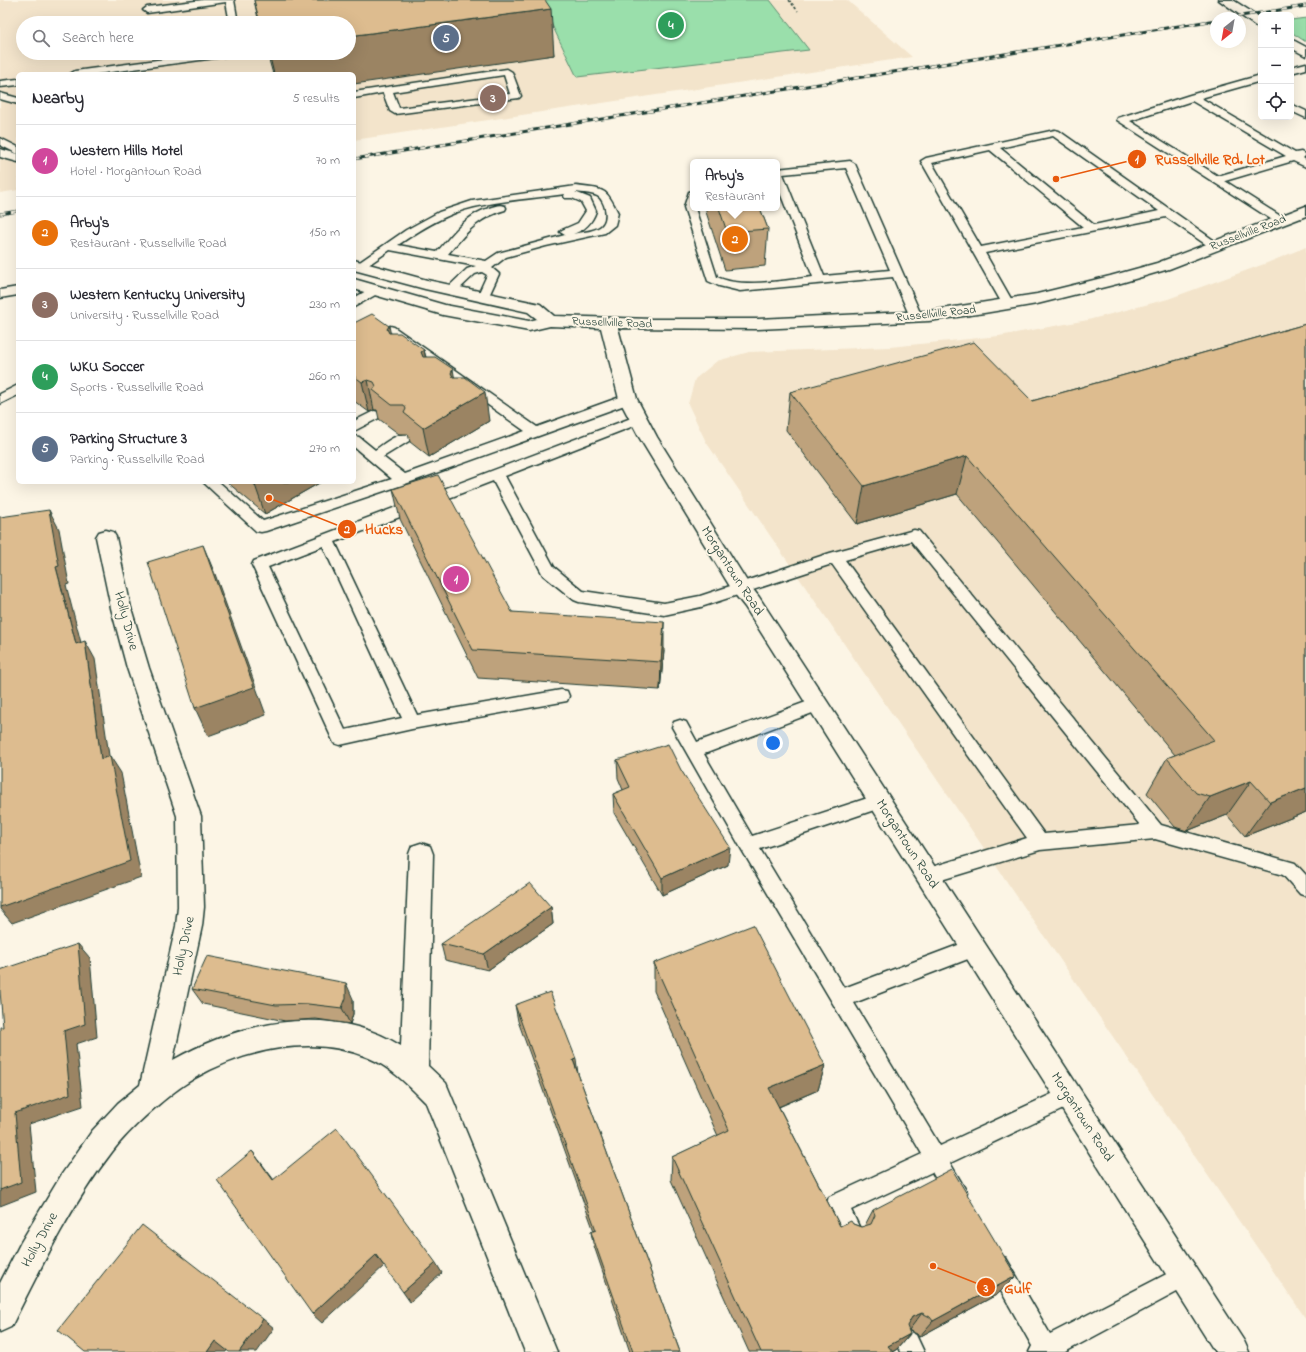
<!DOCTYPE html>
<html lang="en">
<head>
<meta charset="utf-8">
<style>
  :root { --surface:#fff; --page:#f7f7f7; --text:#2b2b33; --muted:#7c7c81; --line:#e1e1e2; --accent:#111827 }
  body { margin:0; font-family:"Indie Flower",sans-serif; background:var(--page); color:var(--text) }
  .controls { position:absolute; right:12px; top:12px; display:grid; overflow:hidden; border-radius:6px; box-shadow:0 4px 16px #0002 }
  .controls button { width:36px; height:36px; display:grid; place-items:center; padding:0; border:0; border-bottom:1px solid var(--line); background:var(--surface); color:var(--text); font:20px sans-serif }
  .compass { position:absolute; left:1210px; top:12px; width:36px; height:36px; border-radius:50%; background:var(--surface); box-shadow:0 4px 16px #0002; rotate:211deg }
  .you { position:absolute; left:773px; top:743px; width:14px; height:14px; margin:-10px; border:3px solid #fff; border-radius:50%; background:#1a73e8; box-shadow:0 0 0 6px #1a73e833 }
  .badge { display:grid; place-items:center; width:26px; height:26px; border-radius:50%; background:var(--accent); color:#fff; font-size:13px; font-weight:700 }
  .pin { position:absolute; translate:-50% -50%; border:2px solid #fff; box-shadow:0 1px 4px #0006 }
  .popup { position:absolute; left:690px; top:159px; width:90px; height:52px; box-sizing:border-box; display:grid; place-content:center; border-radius:6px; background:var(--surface); filter:drop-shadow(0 1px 3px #0005); font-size:13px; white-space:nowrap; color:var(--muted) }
  .popup b { font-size:15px; color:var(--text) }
  .popup::after { content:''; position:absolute; left:50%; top:100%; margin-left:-8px; border:8px solid transparent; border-top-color:var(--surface) }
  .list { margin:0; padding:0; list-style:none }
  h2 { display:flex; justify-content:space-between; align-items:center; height:52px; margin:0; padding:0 16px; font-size:17px }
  h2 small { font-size:13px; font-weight:400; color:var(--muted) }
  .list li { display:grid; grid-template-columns:26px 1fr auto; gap:12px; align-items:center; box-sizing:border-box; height:72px; padding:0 16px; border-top:1px solid var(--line) }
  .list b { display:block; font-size:15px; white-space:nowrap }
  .list p { margin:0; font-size:13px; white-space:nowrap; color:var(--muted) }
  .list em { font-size:13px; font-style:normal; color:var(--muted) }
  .icon { flex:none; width:22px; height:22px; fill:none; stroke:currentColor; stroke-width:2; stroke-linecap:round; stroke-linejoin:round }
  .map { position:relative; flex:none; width:1306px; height:1352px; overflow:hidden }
  .search { position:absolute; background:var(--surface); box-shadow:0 4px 16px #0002; left:16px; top:16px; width:340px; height:44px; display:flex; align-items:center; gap:10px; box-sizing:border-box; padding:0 14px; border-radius:22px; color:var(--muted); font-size:15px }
  .panel { position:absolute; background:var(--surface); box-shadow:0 4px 16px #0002; left:16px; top:72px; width:340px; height:412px; border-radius:6px }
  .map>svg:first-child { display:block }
  .built { fill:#f3e4cb; fill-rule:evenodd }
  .green { fill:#9adfab; stroke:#5c8e70 }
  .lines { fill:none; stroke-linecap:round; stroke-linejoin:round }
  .service-casing { stroke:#1f3d34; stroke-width:3 }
  .minor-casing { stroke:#1f3d34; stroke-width:3 }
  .primary-casing { stroke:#1f3d34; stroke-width:3 }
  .path { stroke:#1f3d34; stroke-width:1.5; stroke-dasharray:2.5 2; stroke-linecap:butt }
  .service { fill:#fcf5e5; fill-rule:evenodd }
  .minor { fill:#fcf5e5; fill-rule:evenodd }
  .primary { fill:#fcf5e5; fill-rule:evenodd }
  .rail-casing { stroke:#1f3d34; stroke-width:3 }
  .rail { stroke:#fcf5e5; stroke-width:2; stroke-dasharray:5.5; stroke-linecap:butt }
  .wall { fill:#bea27b; stroke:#1f3d34 }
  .shaded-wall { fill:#9b8464; stroke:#1f3d34 }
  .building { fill:#ddbc8f; stroke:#1f3d34 }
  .labels { text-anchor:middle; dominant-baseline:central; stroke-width:4; stroke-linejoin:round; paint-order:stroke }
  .far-street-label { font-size:12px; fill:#1f3d34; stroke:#fcf5e5 }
  .street-label { font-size:14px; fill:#1f3d34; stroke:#fcf5e5 }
  .leader { fill:none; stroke:#e8590c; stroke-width:1.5 }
  .callout-dot { fill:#e8590c; stroke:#fcf5e5; stroke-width:1.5 }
  .mark-label { font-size:12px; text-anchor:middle; font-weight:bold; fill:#fff }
  .callout-label { font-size:15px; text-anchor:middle; font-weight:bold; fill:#e8590c; stroke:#fcf5e5; stroke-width:4; stroke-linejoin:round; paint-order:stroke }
</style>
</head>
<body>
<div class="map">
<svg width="1306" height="1352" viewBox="0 0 1306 1352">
  <rect width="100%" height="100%" fill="#fcf5e5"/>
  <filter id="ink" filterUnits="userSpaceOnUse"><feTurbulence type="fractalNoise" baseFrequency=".025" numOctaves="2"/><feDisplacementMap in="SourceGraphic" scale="8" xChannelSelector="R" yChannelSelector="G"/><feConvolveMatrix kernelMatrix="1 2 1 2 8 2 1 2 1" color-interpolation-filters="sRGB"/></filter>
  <g filter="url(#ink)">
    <g class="built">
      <path d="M0,0H847L912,57L354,140V74H18V190L0,193ZM23,23H349V53H23Z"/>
      <path d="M1306,247V1319L706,442L688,404L695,379L717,361L749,352L890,347L999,336L1088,320L1168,299L1267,263Z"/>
    </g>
    <g class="green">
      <path d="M540,0H770L809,50L577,77Z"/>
      <path d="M1306,18V42L1291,32V20Z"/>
    </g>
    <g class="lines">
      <g class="service-casing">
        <g id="service">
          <path d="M203,0H234L238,23H230L226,2L147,13L143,10L147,7Z"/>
          <path d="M209,53H235L230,56L96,74H70L75,71Z"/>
          <path d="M1306,63V69L1291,73V67Z"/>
          <path d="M507,69L512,72L521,96L519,98L395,114L390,111L383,93L354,98V92ZM504,75L510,94L399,108L393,92Z"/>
          <path d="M1261,75V81L1201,98L1295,153L1301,152L1306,155L1303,158L1306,160V167L1293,161L1225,181L1285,219L1287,221L1285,223H1277L1117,120L1118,118L1190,95ZM1192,101L1286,156L1218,176L1130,121Z"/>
          <path d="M18,79V85L0,87V81Z"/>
          <path d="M0,93L18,98V104L0,99Z"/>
          <path d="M1291,104L1306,111V118L1291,111Z"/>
          <path d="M1055,130L1059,131L1219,244L1221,246L1219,248H1211L1166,217L985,253L1014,304L1012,307H1004L921,161L926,158ZM1053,136L1159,211L1094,225L1000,148ZM990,150L1083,227L981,247L932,163Z"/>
          <path d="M0,138L18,147V154L0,145Z"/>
          <path d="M850,161L855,164L922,317L920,320H912L910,317L893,277L740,291L719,286L708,281L684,207L689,192L693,191V208H695L717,277C743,289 784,280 813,277L777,185V169ZM846,168L890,270L824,276L783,174Z"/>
          <path d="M576,186C604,190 605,186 618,213L615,225L605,233L546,246L506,257L492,268L499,274L487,300H479L477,297L487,275L482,272L475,274L455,293H447L445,290L467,269L476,266L390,250L364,268H356L354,266L406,230L439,212L472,201ZM575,192C582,193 595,193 600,198C607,207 609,223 598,228C591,232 581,232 573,234C585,230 592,223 596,211L590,198ZM565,194L564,196L565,198H572L581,202L586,211L578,223L562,230L560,232L565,235L498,253L486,261L448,254C466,233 477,218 505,210L506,208L505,206C499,204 495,206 489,208C466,215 452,235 437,252L398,245C421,229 447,213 474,207C504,200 535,198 565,194Z"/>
          <path d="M18,287V295L0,298V290Z"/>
          <path d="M373,287L377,288L379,291L377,294L354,307V298Z"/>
          <path d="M390,326L394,327L537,427L623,396L628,395L633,396L635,399L633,402L408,483L266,531L261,532L256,531L203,482H219L263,521L392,479L354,447V436L359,437L375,450C384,444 397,432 409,435L411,438L409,441L383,457L405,474L525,431L389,335L354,352V343Z"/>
          <path d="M18,385V395L0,404V394Z"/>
          <path d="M374,411L379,412L381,415L379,418L354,431V421Z"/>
          <path d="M639,415L644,416L646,419L644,422L505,476L554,567L583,591L664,603L700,596L830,553L914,530L919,531L1161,825L1295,863L1306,875V896L1300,894L1283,875L1155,839L1040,850L928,884L922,882L919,876L922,870L1027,838L832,564L701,607L664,615L579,602L574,600L543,575L493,481L335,542L417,715L561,690L567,691L569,696L567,701L412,729L340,745L334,743L252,565L254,561ZM911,541L1140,825L1044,834L845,560ZM323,546L402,718L345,730L268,567Z"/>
          <path d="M817,698L823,699L825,704L823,709L704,754L752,836L880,794L886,796L889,801L886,806L760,849L844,988L974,939L981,942L983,948L981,954L854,1003L940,1146L1069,1086L1076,1089L1079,1096L1076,1103L950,1163L967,1192L964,1200L956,1203L948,1200L932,1172L851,1210L863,1235L860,1243L852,1246L844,1243L826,1205L829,1197L922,1154L742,850L672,727L674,722L680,720L686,722L697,742Z"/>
          <path d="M998,1255L1006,1258L1050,1334L1184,1265L1192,1268L1195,1276L1192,1284L1065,1352H1029L1032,1346L987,1266L990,1258Z"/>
          <path d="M908,1331L916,1335L924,1352H900L896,1343L900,1335Z"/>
        </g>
      </g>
      <g class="minor-casing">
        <g id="minor">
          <path d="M1219,0H1233L1261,18V28L1257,27Z"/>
          <path d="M1291,39L1306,47V56L1291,48Z"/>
          <path d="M106,530L113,532L116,537L131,608L149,668L201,816L204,907L202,926L173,1060C242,1021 331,1002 401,1046L409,854L412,846L421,843L430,846L433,854L428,1066L446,1083L557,1352H525L426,1103C409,1086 391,1067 369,1058C314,1034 245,1049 195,1078C169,1093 130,1128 112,1152C71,1205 41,1267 11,1327L0,1332V1283L21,1242L62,1174L92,1131L118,1103L140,1085L176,926L178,907L177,816L127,668L111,608L96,537L99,532Z"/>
        </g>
      </g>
      <g class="primary-casing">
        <g id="primary">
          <path d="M0,149L18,154V162L0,157Z"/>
          <path d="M1306,206V216L1169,269L1121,283L1037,304L984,313L929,321L758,329L618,328L637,399L657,437L748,583L759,597L1244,1341L1249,1352H1215L745,607L734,593L639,437L619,399L601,328L550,326L529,331L443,315L354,289V279L445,305L529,321L537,319L528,312L425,289L354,270V260L427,280L540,304L554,316L652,319H758L929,311L1037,294L1110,276L1157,263Z"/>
        </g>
      </g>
      <path class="path" d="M789,0L798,11"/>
      <use href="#service" class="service"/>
      <use href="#minor" class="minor"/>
      <use href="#primary" class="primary"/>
      <g class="rail-casing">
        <g id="rail">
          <path d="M1227,18L1306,6"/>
          <path d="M354,159L1216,20"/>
          <path d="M0,214L18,211"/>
        </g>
      </g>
      <use href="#rail" class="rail"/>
    </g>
    <g class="wall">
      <path d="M254,0H545L554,55L354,74H273L267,53H349V23H259Z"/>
      <path d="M706,208H760L768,229L765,266L725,270L706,212Z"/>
      <path d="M354,323L391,333L424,350L426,357L455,377L489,421L429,457L410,442L408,434H399L379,419L377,410H374L369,412L354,401Z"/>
      <path d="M1306,324V812L1245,836L1227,815L1187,831L1175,827L1147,793L1167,758L1175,755L957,494L857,524L786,430L790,392L1032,401Z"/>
      <path d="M227,482H321L265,514Z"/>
      <path d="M393,489L512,612L664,651L660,690L478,678L400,519Z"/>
      <path d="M617,760L681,770L728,865L662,895L614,813L613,794L623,790L618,778Z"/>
      <path d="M551,907L553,924L488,970L445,960L441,944Z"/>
      <path d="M654,963L825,1065L818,1090L779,1107L840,1226L853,1224L861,1227H864L873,1210L998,1294L919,1337L917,1334L908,1330L910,1334L897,1349L893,1352H749L671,1180L672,1157L718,1136L654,991Z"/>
      <path d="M192,989L353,999V1014L350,1024L316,1019L285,1021L203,1004Z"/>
      <path d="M515,1005L578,1074L680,1352H630L593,1243L591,1232L594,1231L518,1021Z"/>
    </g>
    <g class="shaded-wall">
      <path d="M551,9L554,55L354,84V74H274L269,53H349V36Z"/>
      <path d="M389,326L395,355L387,329Z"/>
      <path d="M424,350L430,379L421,352Z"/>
      <path d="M453,369L458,399L451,373Z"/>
      <path d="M368,380L374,410L369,412L362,382Z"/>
      <path d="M485,392L489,421L429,457L423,428Z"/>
      <path d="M967,456L957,494L857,524L864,486Z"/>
      <path d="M260,482H321L265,514L255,485Z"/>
      <path d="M49,510L59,529L69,584L66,585L86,662L76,644L56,567Z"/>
      <path d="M203,545L215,574L266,715L208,736L195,708Z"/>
      <path d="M664,622V651L660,690L661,662Z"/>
      <path d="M85,641L95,659L112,776L101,759Z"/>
      <path d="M110,756L121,773L141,877L12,923L0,909V907Z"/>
      <path d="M1251,781L1227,815L1187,831L1210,797Z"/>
      <path d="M1306,788V812L1245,836L1270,802Z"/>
      <path d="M730,847L728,865L662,895V878Z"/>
      <path d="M551,907L553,924L488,970L484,954Z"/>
      <path d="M78,944L90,958L97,1037L76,1044L83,1106L29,1124L36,1192L0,1206V1190L15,1113L64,1031Z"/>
      <path d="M346,983L353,999V1014L350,1024L342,1008Z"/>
      <path d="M576,1059L578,1074L573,1060Z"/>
      <path d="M825,1065L818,1090L764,1113L769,1088Z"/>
      <path d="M252,1151L262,1164L283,1192L273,1180Z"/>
      <path d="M376,1255L384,1266L322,1323L312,1314Z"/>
      <path d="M436,1263L442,1273L410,1302L403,1292Z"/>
      <path d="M1016,1276L998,1294L919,1337L933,1321Z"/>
      <path d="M922,1313L909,1330L899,1334L912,1317Z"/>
      <path d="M263,1319L274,1328L257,1352H239Z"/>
      <path d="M910,1334L897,1349L892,1352L888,1346Z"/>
      <path d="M215,1341L227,1349L226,1352H207Z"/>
    </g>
    <g class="building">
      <path d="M254,0H545L551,9L349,36V23H260Z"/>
      <path d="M719,208H760L768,229L727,232Z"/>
      <path d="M372,314L389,326L387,329L389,333H400L424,350L421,352L423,357H435L453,369L451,373L453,377H465L485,392L423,428L404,413L406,409L404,405H392L373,390L376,386L374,382L368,380L362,382L354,376V323Z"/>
      <path d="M1306,324V788L1270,802L1251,781L1210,797L1196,793L1167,758L1214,740L967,456L864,486L790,392L974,342L1032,401Z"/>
      <path d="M438,475L512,612L664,622L661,662L473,650L393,489Z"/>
      <path d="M251,482H260L255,485Z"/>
      <path d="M49,510L59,566L56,567L76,644L85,641L101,759L110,756L130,861L0,907V517Z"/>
      <path d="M203,545L254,687L195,708L148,562Z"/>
      <path d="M668,744L681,770L730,847L662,878L613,794L630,787L617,760Z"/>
      <path d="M530,883L551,907L484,954L441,944Z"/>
      <path d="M753,925L825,1065L769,1088L840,1226L851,1221L853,1224L861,1227L871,1224L875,1215L873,1210L952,1169L1016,1276L933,1321L930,1317L922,1313L912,1317L907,1326L910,1334L888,1346L893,1352H761L672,1157L729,1130L654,963Z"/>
      <path d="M78,944L85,1024L64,1031L70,1094L15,1113L21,1182L0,1190V1027H3L0,991V970Z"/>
      <path d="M207,956L346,983V998L342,1008L308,1004L276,1005L192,989Z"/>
      <path d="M550,992L576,1059L573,1060L680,1352H633L591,1232L596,1230L515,1005Z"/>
      <path d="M337,1128L436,1263L403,1292L376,1255L312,1314L217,1180L252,1151L273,1180Z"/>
      <path d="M142,1225L263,1319L239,1352H229L215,1341L207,1352H85L58,1330Z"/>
    </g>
  </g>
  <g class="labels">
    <g class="far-street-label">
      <text transform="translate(1248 233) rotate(-21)">Russellville Road</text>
      <text transform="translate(936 314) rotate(-6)">Russellville Road</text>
      <text transform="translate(612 323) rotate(2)">Russellville Road</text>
    </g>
    <g class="street-label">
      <text transform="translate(732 571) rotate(57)">Morgantown Road</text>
      <text transform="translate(126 621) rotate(75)">Holly Drive</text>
      <text transform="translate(907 844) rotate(57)">Morgantown Road</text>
      <text transform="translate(184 946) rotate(-78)">Holly Drive</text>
      <text transform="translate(1082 1117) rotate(57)">Morgantown Road</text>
      <text transform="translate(40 1240) rotate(-61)">Holly Drive</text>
    </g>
  </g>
  <path class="leader" d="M1056 179L1137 159M269 498L347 529M933 1266L986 1287"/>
  <g class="callout-dot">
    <circle cx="1056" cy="179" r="4"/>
    <circle cx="269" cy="498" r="4"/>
    <circle cx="933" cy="1266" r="4"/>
    <circle cx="1137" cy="159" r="10"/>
    <circle cx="347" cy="529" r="10"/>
    <circle cx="986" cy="1287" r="10"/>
  </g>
  <g class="mark-label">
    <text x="1137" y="163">1</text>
    <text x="347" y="533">2</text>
    <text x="986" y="1292">3</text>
  </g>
  <g class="callout-label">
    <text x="1210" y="164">Russellville Rd. Lot</text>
    <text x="384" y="534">Hucks</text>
    <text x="1018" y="1293">Gulf</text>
  </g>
</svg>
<div class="controls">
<button>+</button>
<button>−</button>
<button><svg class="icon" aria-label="locate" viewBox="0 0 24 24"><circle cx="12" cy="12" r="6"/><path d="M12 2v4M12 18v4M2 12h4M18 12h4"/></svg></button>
</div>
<svg class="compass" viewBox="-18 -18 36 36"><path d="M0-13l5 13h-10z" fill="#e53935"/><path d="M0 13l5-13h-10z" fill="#7c7c81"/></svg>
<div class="you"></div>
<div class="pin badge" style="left:456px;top:579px;background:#d1479c">1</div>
<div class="pin badge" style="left:735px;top:239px;background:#e8710a">2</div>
<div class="popup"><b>Arby's</b>Restaurant</div>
<div class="pin badge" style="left:493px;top:98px;background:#8d6e63">3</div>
<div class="pin badge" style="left:671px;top:25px;background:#2e9e5b">4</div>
<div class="pin badge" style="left:446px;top:38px;background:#5c6f8a">5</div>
<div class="search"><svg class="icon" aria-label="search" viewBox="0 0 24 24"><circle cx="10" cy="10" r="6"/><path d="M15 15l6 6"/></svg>Search here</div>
<section class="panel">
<h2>Nearby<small>5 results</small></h2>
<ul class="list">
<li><span class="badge" style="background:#d1479c">1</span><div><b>Western Hills Motel</b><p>Hotel · Morgantown Road</p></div><em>70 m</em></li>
<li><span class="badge" style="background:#e8710a">2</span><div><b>Arby's</b><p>Restaurant · Russellville Road</p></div><em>150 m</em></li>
<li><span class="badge" style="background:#8d6e63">3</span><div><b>Western Kentucky University</b><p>University · Russellville Road</p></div><em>230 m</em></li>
<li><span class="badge" style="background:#2e9e5b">4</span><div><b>WKU Soccer</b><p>Sports · Russellville Road</p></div><em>260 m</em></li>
<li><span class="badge" style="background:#5c6f8a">5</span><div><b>Parking Structure 3</b><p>Parking · Russellville Road</p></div><em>270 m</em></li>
</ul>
</section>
</div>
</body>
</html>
